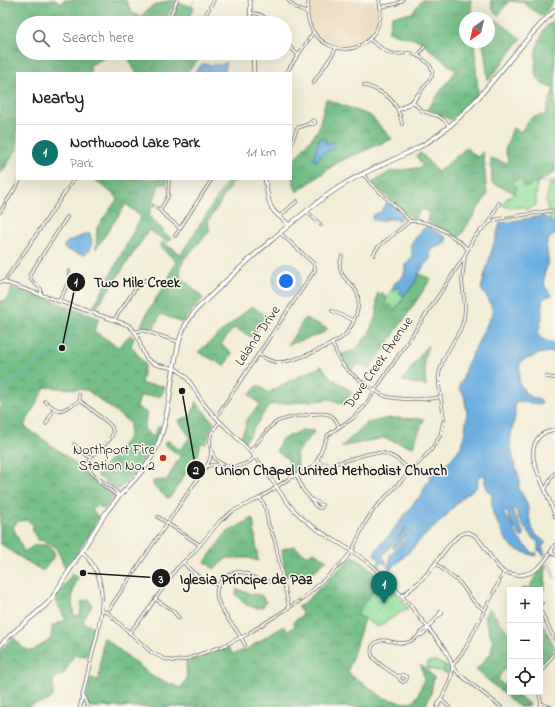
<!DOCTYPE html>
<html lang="en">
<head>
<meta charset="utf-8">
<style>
  :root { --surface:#fff; --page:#f2f2f2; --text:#222; --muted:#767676; --line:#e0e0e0; --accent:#0f766e }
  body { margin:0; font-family:"Indie Flower",sans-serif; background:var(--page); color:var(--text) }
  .controls { position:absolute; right:12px; bottom:12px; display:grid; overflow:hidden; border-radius:0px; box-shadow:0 4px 16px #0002 }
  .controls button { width:36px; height:36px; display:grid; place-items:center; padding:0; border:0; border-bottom:1px solid var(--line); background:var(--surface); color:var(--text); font:20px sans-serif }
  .compass { position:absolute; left:459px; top:12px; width:36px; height:36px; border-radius:50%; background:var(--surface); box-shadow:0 4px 16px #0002; rotate:214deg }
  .you { position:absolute; left:286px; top:281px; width:14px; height:14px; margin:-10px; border:3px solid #fff; border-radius:50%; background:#1a73e8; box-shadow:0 0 0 6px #1a73e833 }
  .badge { display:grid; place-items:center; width:26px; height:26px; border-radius:50%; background:var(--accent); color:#fff; font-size:13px; font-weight:700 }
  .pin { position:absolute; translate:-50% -33px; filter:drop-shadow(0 1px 2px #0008) }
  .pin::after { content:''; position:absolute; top:21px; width:14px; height:12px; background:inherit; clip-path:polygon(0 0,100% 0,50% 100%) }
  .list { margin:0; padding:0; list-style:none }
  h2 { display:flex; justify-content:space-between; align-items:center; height:52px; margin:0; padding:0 16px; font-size:17px }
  h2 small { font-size:13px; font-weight:400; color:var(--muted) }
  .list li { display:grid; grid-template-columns:26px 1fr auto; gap:12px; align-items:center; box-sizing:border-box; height:56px; padding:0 16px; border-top:1px solid var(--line) }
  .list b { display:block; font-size:15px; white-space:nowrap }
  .list p { margin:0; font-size:13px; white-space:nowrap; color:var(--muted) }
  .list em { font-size:13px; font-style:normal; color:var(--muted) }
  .icon { flex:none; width:22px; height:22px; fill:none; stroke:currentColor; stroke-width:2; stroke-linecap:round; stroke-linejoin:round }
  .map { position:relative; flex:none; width:555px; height:707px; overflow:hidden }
  .search { position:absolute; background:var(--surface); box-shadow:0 4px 16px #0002; left:16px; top:16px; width:276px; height:44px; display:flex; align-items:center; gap:10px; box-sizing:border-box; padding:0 14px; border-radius:22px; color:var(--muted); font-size:15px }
  .panel { position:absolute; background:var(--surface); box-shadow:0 4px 16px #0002; left:16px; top:72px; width:276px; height:108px; border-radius:0px }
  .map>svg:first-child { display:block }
  .built { fill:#ecd8ba }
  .grass { fill:url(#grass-dots); stroke:#567e5e }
  .forest { fill:url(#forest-crowns); stroke:#486d51 }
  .wetland { fill:url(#wetland-marsh); stroke:#567e5e }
  .cemetery { fill:url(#cemetery-stones); stroke:#567e5e }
  .water { fill:#6aaddf; stroke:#43647e }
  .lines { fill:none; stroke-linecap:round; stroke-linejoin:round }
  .stream { stroke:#6aaddf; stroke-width:1 }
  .minor-casing { stroke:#67655d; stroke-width:3.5 }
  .tertiary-casing { stroke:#67655d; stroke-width:4 }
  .secondary-casing { stroke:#67655d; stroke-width:4.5 }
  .primary-casing { stroke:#67655d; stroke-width:5 }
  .minor { stroke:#fff; stroke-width:2 }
  .tertiary { stroke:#fff; stroke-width:2.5 }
  .secondary { stroke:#fff; stroke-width:3 }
  .primary { stroke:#fff; stroke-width:3.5 }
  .poi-dot { fill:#c8321e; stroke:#fbf7ec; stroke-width:1.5 }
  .labels { text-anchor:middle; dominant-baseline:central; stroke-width:3; stroke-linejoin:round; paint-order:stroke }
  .street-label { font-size:14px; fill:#1c1c1c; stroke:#fbf7ec }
  .poi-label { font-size:14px; fill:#1c1c1c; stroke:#fbf7ec; text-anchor:end }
  .leader { fill:none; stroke:#1c1c1c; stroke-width:1.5 }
  .callout-dot { fill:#1c1c1c; stroke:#fbf7ec; stroke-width:1.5 }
  .mark-label { font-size:12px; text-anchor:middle; font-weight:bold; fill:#fff }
  .callout-label { font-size:15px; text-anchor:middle; font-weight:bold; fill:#1c1c1c; stroke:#fbf7ec; stroke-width:3; stroke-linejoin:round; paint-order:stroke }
</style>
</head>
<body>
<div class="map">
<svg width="555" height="707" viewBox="0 0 555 707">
  <defs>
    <pattern id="grass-dots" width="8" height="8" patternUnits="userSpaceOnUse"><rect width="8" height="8" fill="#91e09f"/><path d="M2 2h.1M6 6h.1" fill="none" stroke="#7cc088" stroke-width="1.8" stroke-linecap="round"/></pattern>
    <pattern id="forest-crowns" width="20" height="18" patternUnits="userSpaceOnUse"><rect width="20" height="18" fill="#74be86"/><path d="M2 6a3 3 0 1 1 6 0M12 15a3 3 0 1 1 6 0" fill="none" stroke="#5e9a6d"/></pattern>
    <pattern id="wetland-marsh" width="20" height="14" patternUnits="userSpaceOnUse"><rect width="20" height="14" fill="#91e09f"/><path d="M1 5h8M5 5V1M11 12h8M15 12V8" fill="none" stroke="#7cc088"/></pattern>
    <pattern id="cemetery-stones" width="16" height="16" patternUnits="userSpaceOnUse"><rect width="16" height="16" fill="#91e09f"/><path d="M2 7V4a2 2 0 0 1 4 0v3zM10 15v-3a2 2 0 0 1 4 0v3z" fill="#7cc088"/></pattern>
  </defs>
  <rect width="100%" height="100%" fill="#fbf7ec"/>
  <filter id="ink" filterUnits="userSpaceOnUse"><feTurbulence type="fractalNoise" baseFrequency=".025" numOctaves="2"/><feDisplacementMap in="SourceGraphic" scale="8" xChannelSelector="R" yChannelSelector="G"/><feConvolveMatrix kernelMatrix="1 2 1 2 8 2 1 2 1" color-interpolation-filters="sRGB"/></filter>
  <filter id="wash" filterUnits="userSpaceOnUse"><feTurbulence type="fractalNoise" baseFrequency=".012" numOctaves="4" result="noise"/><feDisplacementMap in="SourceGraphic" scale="16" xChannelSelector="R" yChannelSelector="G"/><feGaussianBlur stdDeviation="0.9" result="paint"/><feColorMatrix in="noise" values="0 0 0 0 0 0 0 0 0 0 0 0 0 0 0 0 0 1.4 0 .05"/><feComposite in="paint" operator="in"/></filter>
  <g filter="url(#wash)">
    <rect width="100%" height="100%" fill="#f2edd6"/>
    <path class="built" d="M311,0H376L378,6V16L376,25L371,34L365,40L356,45L346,47L337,46L328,43L321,38L315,32L311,24L309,16V8Z"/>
    <g class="grass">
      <path d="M550,181H555L554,224L551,223L546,202Z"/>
      <path d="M383,578L391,583L408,608L378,627L356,614Z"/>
    </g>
    <g class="forest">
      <path d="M0,0H56L62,4L63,0H126L132,13L140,17L151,7L170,0L175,1V3L163,23H23V53H113L89,66L92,73H17V149L0,175Z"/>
      <path d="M422,0H471L472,18H465V42H474L478,94L451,120L433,111L427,109L456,71L418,40L388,32L392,16L412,13Z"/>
      <path d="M491,0H554L543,16L539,14L522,2L509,1L498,16L493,10Z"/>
      <path d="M178,3L194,7L190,15L198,23H168Z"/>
      <path d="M555,18V172C546,177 534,188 523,186V180L511,182L517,187L515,193L492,183L491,158L505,163L508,160L505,150L513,128L520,132L532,117L545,115L554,89L542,84L535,73L536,49L544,29Z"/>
      <path d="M497,20L521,39L488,81L483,42H489V22Z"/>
      <path d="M114,53H143L145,54L146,53H195L198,60L186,73H136L129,59Z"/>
      <path d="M326,99L371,116L392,139L338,162L297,192L291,175V164L318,130Z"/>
      <path d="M466,148L477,157L483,152L487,195L459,238L427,221L429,212L421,209L416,218H411L372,183L389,172L423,167L416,155L421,153L438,172Z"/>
      <path d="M94,179H167V184H159L149,216L163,230V233L172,239L167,242L149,230L97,307L94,306L141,217L126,204L96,249L97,228L118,198Z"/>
      <path d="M229,179H235L208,222L210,231L184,259L181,266L180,275L203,298L182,323L161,314L153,329L141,326L147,313L166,283L176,261L159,246L162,242L181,254Z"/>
      <path d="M419,274L431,279L370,370L360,364L351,370L340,355L356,349L369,333L377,313V294L383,293L387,302L392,306L394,311L401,302L406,292L412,287Z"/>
      <path d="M12,288L48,299L99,318L94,331L118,347L130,335L134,338L131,346L145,364L141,384L165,386L161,396H140L137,407L147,413L144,429L153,437L158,427H161L157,439L137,472L118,490L97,476L105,465L129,437L130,423L87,390L45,387L24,426L65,455L89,476L114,496L104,509L96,505L92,510L99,517L68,569L64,567C59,552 55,541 38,540L33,532V524L27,520L18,521L13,527L24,552L35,545H47L53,550L55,555L43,571L13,553L0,543V301H6Z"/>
      <path d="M252,306L267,317L252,337L234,328L221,344L232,353L225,366L198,352Z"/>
      <path d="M305,318L328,329L323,333L288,345Z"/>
      <path d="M428,345L424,359L426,386L402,381Z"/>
      <path d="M322,366L328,375L352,392L344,405L331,399L269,405L245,442L240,438L246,426L245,422L260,404L249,395L258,385L268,393L289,381Z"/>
      <path d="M196,402L214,423L211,429L206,444L201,443L198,455L169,499L153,486V481L167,480L180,456L164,444L167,440L180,450L190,437L178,420L191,416Z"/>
      <path d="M389,418L424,419L413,447L383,438L341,447L367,423Z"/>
      <path d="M302,430L315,431L296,453L299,471L291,474L288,459L276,451L281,440Z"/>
      <path d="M253,518L258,561L249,558H227L214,569L205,562L226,533Z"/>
      <path d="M294,546L307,556L314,552L327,560L302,581L293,575L285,576L282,549Z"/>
      <path d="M353,556L365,564L383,578L356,614L364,619L348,671L352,676L384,698L404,703L414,701L418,695L424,679L421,665L434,677L431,693L425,707H89L86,698L91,679L99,680L103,637L155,678L181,688L187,678L186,662L228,647L233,654L247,649L284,626L288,631L295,626L293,622L303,615L298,607L305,602Z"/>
      <path d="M546,564L545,587L540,599V590H522V588H529L536,575Z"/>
      <path d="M72,574L78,577C71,593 71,599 74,616L80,615L82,601L90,600L92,606L85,617L83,623L94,627L86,656L74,655L64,674L53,679V696L47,701L33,704L28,707H0V651L13,637L23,648L32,651L51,639L52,626L66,620L55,599Z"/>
      <path d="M237,589L250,594L261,595L266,602L262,608C249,608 245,605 236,595Z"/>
      <path d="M489,608L508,632L510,640V665L501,673L498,680L510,690V692H513L529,704L527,707H519L476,670L491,653L493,641L484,617Z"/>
      <path d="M540,618L555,648L540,669Z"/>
    </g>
    <g class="wetland">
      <path d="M519,179L523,180V186L528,187L537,182L536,205L527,210L524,207L510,208L501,205L507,198L515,193L517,187L510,181L513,180Z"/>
      <path d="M399,288L401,290L400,294L404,296L394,311L392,309V306L389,304L388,307L385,305L387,296L392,289Z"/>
    </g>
    <path class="cemetery" d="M436,661L451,669V674L426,668L428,662Z"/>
    <g class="water">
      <path d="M226,62V67L224,73H194L202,64L220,65Z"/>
      <path d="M320,138H325L326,139L324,143L333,142L336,145L335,148L322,154L317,161H315L314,159L317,144Z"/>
      <path d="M387,203H391C395,207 401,212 402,218L398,220C396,220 393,219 391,219C383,219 379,224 372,218L373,215L381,212L383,207Z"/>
      <path d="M543,216L550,220L551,223L554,224L555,223V235C549,237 545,244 547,250C547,255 549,258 548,263C546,272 542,275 545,285C545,289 550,291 552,295L546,297L542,301V318L538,334C542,341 548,341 555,343V352H550L537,354L531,358L525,359L520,363L519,383L527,395L541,401L542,404H538L515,401V416L510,440L514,463L519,476L520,482L518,489C521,492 524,496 525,500C531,510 527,523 535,533C538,537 542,539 545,542V544L542,547L545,554V555L542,554L540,550L538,551V543C529,533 519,524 516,510L514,509L512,510L523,532L524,535L523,537H521L519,534L509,518L507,511L504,512L505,516L511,523L519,539L533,553H537V555L535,556L517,550L508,543L493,514L492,506V497L491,493L488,492L485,483V475C479,475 477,478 478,484L476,488L462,498L444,518L417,543L414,547L391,569L389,568L387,566L388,564L390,563V555L410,534V532L393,549V546L405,529L406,528H405L383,555V557L386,561V564L382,562L380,564L379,567H377L376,565L380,561L374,554V553L384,540L388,537L394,529L416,500L422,496C423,489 425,485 430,480L429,475L436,468L443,467L449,462L461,447L465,432L467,414L464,395L459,388L460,383L463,379L465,369L493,312L489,300L481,289C486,267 494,245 500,223Z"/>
      <path d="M427,226L447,238L446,242L441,246L434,248L431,252L430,259L423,267L412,287L406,292L404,296L400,294L401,290L399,288L392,289L395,283L402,278L405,271V265L412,257V251L410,246C414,238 420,231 427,226Z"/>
      <path d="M89,233C94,240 92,247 86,254C79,254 69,252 63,247L67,242Z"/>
    </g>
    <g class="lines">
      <g class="stream">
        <path d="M182,23L195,0"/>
        <path d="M161,73L165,62L166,53"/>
        <path d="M555,155L544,150L539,149C535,155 530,161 524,166L527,171L534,178L543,183L549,181L551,182L555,180"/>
        <path d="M468,183L482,171L483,167L485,165L492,166L499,164C506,172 515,177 526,174L527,171"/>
        <path d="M435,225L450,200L465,186"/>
        <path d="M92,308L148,212L141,198L143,179"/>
        <path d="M0,390L62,348L86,316"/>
        <path d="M548,561L555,579"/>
      </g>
    </g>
  </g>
  <g filter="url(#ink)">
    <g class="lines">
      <g class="minor-casing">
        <g id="minor">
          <path d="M288,0C293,7 298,11 307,12"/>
          <path d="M309,0C297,44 355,68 376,30C381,21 382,10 379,0"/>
          <path d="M380,7L396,4L403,0"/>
          <path d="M251,13C260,13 264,16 270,23"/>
          <path d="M166,23L172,12L177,0"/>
          <path d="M201,23L214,0"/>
          <path d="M369,39C376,44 382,50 390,53C396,55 402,53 408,53C418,54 436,65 432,76L413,102L402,109L398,110"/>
          <path d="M285,42L298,55"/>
          <path d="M418,56L425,46"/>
          <path d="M286,73L313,33"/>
          <path d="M313,83L333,54L336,48"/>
          <path d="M364,85C385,92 398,100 402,124"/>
          <path d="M412,101L422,111L438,116L444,120L449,126"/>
          <path d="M399,109L412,101L418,94"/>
          <path d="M313,120L315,121V123L313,124H309Z"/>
          <path d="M291,145L297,128L309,124"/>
          <path d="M363,174L371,184L394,205L410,221C414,221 418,221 422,222C437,224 457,239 468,249"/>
          <path d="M153,206L160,210L162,213L180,228"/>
          <path d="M160,210L166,200L168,196L169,179"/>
          <path d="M306,211L321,225"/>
          <path d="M0,212L21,179"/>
          <path d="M280,216L297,201"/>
          <path d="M490,222L492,216L499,203"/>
          <path d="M175,236L212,179"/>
          <path d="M374,255V253L378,247L410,221"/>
          <path d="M4,282L74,179"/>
          <path d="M41,294V289L31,280L30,274L67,217"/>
          <path d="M59,301C65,292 69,282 69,271"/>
          <path d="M332,311L353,320"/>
          <path d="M114,320L135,289L140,282L146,280"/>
          <path d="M135,332L142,330L179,342"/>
          <path d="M332,343C336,351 338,359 343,365C350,374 375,392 385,396C396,400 429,400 440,397"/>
          <path d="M258,354C265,359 272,363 281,362C293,362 336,344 345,335C351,328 356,317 358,308C362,283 342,284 340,268C339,264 341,260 342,256"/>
          <path d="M546,377L555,378"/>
          <path d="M79,395L80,401C87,405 93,410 99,416C103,419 108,422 111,426C122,444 80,450 91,472C93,477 98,478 102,481C107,484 112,488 117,492L119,496"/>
          <path d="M45,401C63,417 61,409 80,401"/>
          <path d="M216,417L315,270V267L313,263L280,233"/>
          <path d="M220,422C217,425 214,428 212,432C210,436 210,440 210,444C212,469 239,473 255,457"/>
          <path d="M46,424L54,409"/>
          <path d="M74,444L80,450L91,458"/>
          <path d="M250,451C258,443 266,429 275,423C281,418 319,412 327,414C333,415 337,421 339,427"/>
          <path d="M317,461C328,466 333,464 344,461C373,452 387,445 410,471"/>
          <path d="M207,466L210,459L211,452"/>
          <path d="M297,476L303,490L311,499"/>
          <path d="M98,479L99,482L115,494L119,496"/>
          <path d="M545,490L552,476L555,473"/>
          <path d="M260,498L265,506L268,523L275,541L289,608"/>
          <path d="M311,499L322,505L321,508C316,509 313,503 311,499Z"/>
          <path d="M158,517L200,545"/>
          <path d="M551,552L555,555"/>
          <path d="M183,562C194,575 202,580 218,585"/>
          <path d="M436,564L460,583L474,602L484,610"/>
          <path d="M155,599L172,610L179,618"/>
          <path d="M540,605L542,603"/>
          <path d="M540,610L555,640"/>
          <path d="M102,611L107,612L152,653L165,659L174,661L184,660L223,646L246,635L304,598L343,562L352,551L365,523L374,509L431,450L440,436L444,419L439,385V374L443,360L461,328L464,319L465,307L462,281L465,255L473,239L479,232L490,222L498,219L555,210"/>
          <path d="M107,612L187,494L207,466L221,464"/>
          <path d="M440,612H442V614L438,616Z"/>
          <path d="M428,628L438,616"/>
          <path d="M129,633L145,614L176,569L194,552L220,521L233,511L260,498L290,478L306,471L312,467L317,461L324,444L328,435L339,427L352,419L364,407L465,256"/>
          <path d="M245,645C241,637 236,629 230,622C222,609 209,595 222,580C226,576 232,572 238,572C248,572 253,578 261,581C268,583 276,580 283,580"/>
          <path d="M540,672L555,653"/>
          <path d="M403,675L407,677C407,680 406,681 403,682L400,680L398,676Z"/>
          <path d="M398,676C392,673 377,663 373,657C371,654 371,651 372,647C380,634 392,644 404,643C409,642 415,640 418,636C422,632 423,629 428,628L427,631L422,635H419"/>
          <path d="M537,692C541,697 542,701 540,707"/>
          <path d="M83,696L88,707"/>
          <path d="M441,700L449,707"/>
          <path d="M541,704L551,707"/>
          <path d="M501,707L459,674L452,666L465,649L504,572"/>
        </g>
      </g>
      <g class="tertiary-casing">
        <g id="tertiary">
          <path d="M0,282H4L128,325C142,335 138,348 147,359C154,366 164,366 173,368C177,369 182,373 185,376C193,384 197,395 204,404C218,422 237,436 252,454C268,471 278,493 294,510C315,533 346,544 370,564C381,573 390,584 400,594C416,611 429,630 444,648C447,653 451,660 452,665C454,679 443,695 437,707"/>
          <path d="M555,429C550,431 545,432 541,435C524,450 539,474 545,490C549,499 552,507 555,516"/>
          <path d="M402,596C409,590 418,584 425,576C435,566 451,537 464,533C480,528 491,565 504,572C508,574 514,574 519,575C537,575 547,559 555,545"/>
          <path d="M80,707C84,691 87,675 91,659C100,623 114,579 81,551"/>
        </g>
      </g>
      <g class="secondary-casing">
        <g id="secondary">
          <path d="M250,0L251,23"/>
          <path d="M253,53L254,73"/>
          <path d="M265,179C267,189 267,202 273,210C277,215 284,220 289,225"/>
        </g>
      </g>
      <g class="primary-casing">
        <path id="primary" d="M0,646C14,629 34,617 50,601L107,511C124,488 148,471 158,444C168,419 170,392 174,366C177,353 178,340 184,328C187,321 191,316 196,310C221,285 247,261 274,238C295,220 317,201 341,186C373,165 412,156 442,132C486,98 514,48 555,10"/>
      </g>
      <use href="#minor" class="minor"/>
      <use href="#tertiary" class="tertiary"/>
      <use href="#secondary" class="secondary"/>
      <use href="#primary" class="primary"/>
    </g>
  </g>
  <circle class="poi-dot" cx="163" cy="458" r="4"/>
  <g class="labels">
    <g class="street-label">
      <text transform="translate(258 336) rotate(-56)">Leland Drive</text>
      <text transform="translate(379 363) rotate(-55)">Dove Creek Avenue</text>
    </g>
    <g class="poi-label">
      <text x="155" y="450">Northport Fire<tspan x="155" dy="16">Station No. 2</tspan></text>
    </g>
  </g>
  <path class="leader" d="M62 348L76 282M182 391L196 470M83 573L161 578"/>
  <g class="callout-dot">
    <circle cx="62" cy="348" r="4"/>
    <circle cx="182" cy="391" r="4"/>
    <circle cx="83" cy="573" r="4"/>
    <circle cx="76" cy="282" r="10"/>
    <circle cx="196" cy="470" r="10"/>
    <circle cx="161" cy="578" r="10"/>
  </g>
  <g class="mark-label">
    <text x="76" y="286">1</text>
    <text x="196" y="474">2</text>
    <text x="161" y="583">3</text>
  </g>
  <g class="callout-label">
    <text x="137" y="287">Two Mile Creek</text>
    <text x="331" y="475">Union Chapel United Methodist Church</text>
    <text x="246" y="584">Iglesia Príncipe de Paz</text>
  </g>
</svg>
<div class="controls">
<button>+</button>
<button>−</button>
<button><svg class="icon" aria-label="locate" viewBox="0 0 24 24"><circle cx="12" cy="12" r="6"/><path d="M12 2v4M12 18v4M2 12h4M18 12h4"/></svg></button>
</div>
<svg class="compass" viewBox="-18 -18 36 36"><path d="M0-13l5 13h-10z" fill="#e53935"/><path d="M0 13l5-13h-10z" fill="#767676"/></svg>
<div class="you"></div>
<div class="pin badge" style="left:384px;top:604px">1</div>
<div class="search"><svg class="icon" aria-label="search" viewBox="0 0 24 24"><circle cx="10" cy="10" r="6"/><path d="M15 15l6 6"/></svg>Search here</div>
<section class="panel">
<h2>Nearby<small></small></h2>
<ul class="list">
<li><span class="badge">1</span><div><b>Northwood Lake Park</b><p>Park</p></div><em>1.1 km</em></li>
</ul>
</section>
</div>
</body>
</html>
